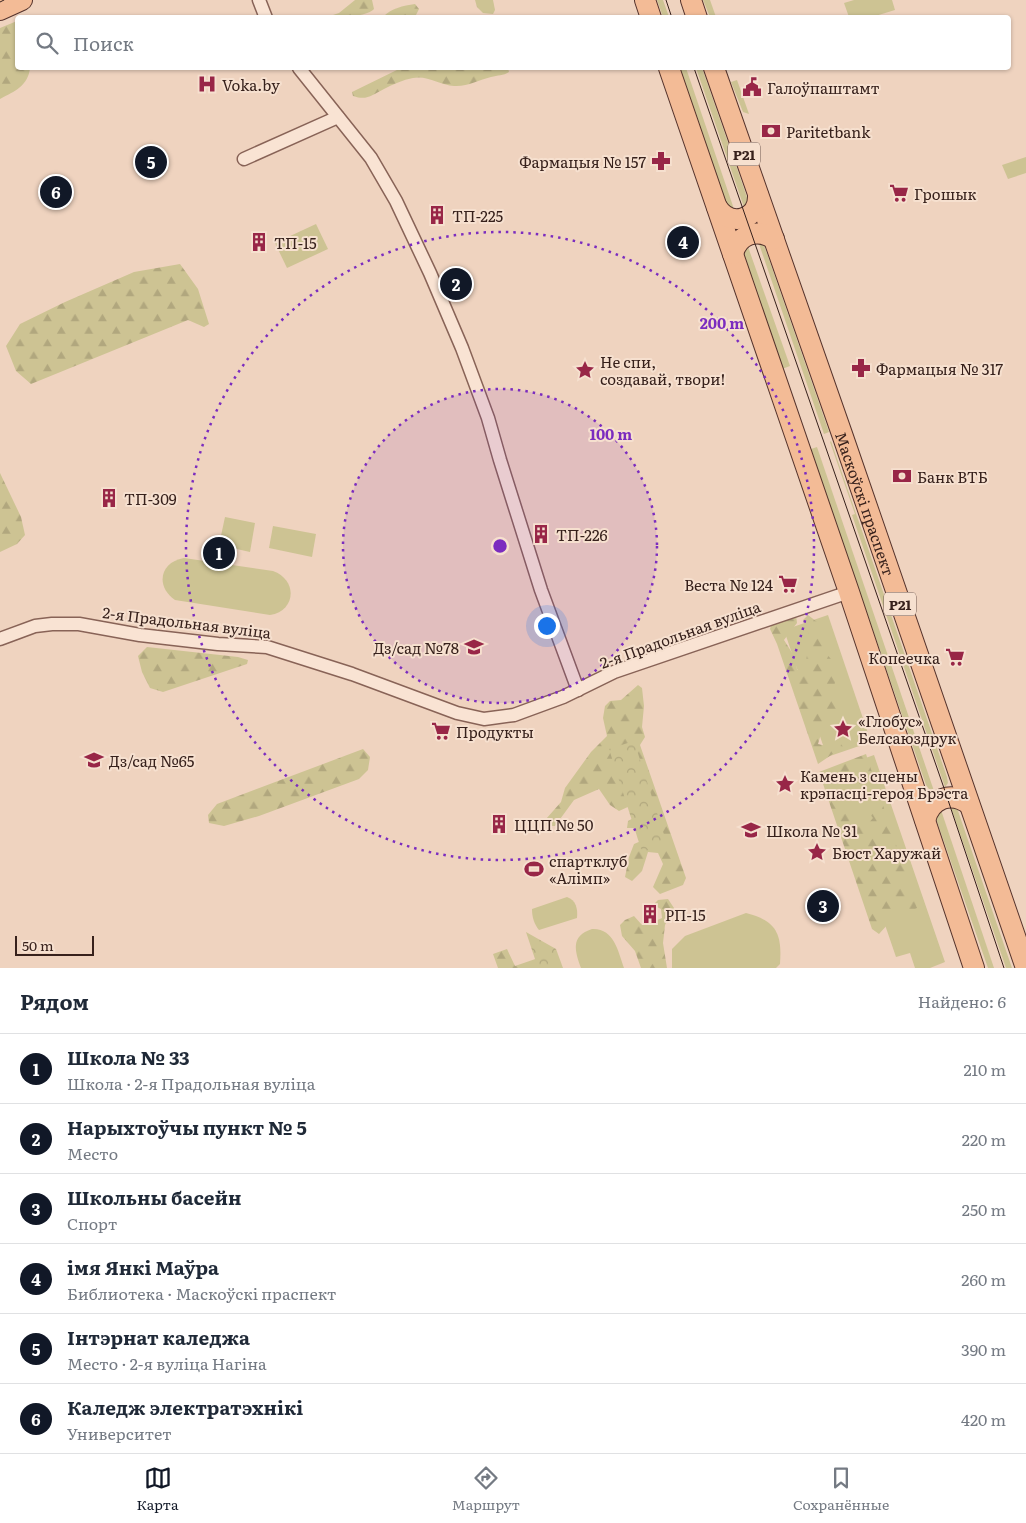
<!DOCTYPE html>
<html lang="ru">
<head>
<meta charset="utf-8">
<style>
  :root { --surface:#fff; --page:#f2f2f3; --text:#1f2937; --muted:#747a83; --line:#e0e1e3; --accent:#111827 }
  body { margin:0; font-family:Literata,serif; background:var(--page); color:var(--text) }
  .scale { position:absolute; left:15px; bottom:12px; width:79px; box-sizing:border-box; padding-left:5px; border:2px solid #37211c; border-top:0; font-size:14px; line-height:18px; white-space:nowrap; color:#37211c; -webkit-text-stroke:4px #f6e0cf; paint-order:stroke }
  .you { position:absolute; left:546px; top:625px; width:18px; height:18px; margin:-12px; border:4px solid #fff; border-radius:50%; background:#1a73e8; box-shadow:0 0 0 8px #1a73e833 }
  .badge { display:grid; place-items:center; width:32px; height:32px; border-radius:50%; background:var(--accent); color:#fff; font-size:16px; font-weight:700 }
  .pin { position:absolute; translate:-50% -50%; border:2px solid #fff; box-shadow:0 1px 5px #0006 }
  .list { margin:0; padding:0; list-style:none }
  h2 { display:flex; justify-content:space-between; align-items:center; height:65px; margin:0; padding:0 20px; font-size:21px }
  h2 small { font-size:16px; font-weight:400; color:var(--muted) }
  .list li { display:grid; grid-template-columns:32px 1fr auto; gap:15px; align-items:center; box-sizing:border-box; height:70px; padding:0 20px; border-top:1px solid var(--line) }
  .list b { display:block; font-size:19px; white-space:nowrap }
  .list p { margin:0; font-size:16px; white-space:nowrap; color:var(--muted) }
  .list em { font-size:16px; font-style:normal; color:var(--muted) }
  .icon { flex:none; width:28px; height:28px; fill:none; stroke:currentColor; stroke-width:2; stroke-linecap:round; stroke-linejoin:round }
  .map { position:relative; flex:none; width:1026px; height:968px; overflow:hidden }
  .search { position:absolute; background:var(--surface); box-shadow:0 1px 4px #0004; left:15px; right:15px; top:15px; height:55px; display:flex; align-items:center; gap:12px; box-sizing:border-box; padding:0 18px; border-radius:5px; color:var(--muted); font-size:19px }
  .sheet { height:485px; background:var(--surface) }
  nav { display:flex; justify-content:space-around; align-items:center; box-sizing:border-box; height:70px; border-top:1px solid var(--line); background:var(--surface); font-size:14px; color:var(--muted) }
  nav a { display:grid; justify-items:center; gap:2px }
  nav .on { color:var(--accent) }
  .map>svg:first-child { display:block }
  .grass { fill:#cdc393 }
  .forest { fill:url(#forest-firs); fill-rule:evenodd }
  .park { fill:url(#park-crowns) }
  .lines { fill:none; stroke-linecap:round; stroke-linejoin:round }
  .street-casing { stroke:#886357; stroke-width:15 }
  .primary-casing { stroke:#55332c; stroke-width:22 }
  .street { stroke:#f9e3d3; stroke-width:12 }
  .primary { stroke:#f3bb96; stroke-width:20 }
  .tram { stroke:#37211c; stroke-width:1 }
  .ring { fill:none; stroke:#7b2cbf; stroke-width:2.5; stroke-dasharray:2.5 5 }
  .labels { text-anchor:middle; dominant-baseline:central; stroke-width:4; stroke-linejoin:round; paint-order:stroke }
  .shield { fill:#f6e0cf; stroke:#705a52; stroke-width:1 }
  .shield-label { font-size:14px; font-weight:bold; fill:#37211c }
  .poi-label { font-size:15px; fill:#37211c; stroke:#f6e0cf; text-anchor:start }
  .street-label { font-size:15px; fill:#37211c; stroke:#f6e0cf }
  .centre { fill:#7b2cbf; stroke:#f6e0cf; stroke-width:2.5 }
  .ring-label { font-size:15px; text-anchor:middle; font-weight:bold; fill:#7b2cbf; stroke:#f6e0cf; stroke-width:4; stroke-linejoin:round; paint-order:stroke }
</style>
</head>
<body>
<div class="map">
<svg width="1026" height="968" viewBox="0 0 1026 968">
  <defs>
    <pattern id="forest-firs" width="22" height="20" patternUnits="userSpaceOnUse" patternTransform="scale(1.25)"><rect width="22" height="20" fill="#cdc393"/><path d="M5 1l3.5 6h-7zM16 11l3.5 6h-7z" fill="#b1a77e"/></pattern>
    <pattern id="park-crowns" width="20" height="18" patternUnits="userSpaceOnUse" patternTransform="scale(1.25)"><rect width="20" height="18" fill="#cdc393"/><path d="M2 6a3 3 0 1 1 6 0M12 15a3 3 0 1 1 6 0" fill="none" stroke="#b1a77e"/></pattern>
  </defs>
  <rect width="100%" height="100%" fill="#efd3bf"/>
  <g class="grass">
    <path d="M657,0H663L669,17H663Z"/>
    <path d="M703,0H710L716,17H710Z"/>
    <path d="M854,0H892L895,10L872,17H849L844,3Z"/>
    <path d="M679,68H686L736,215L728,210Z"/>
    <path d="M696,68H702L749,203L745,210Z"/>
    <path d="M737,80L749,114L743,112L731,82Z"/>
    <path d="M1026,157V173L1008,179L1002,165Z"/>
    <path d="M316,224L328,249L287,268L275,243Z"/>
    <path d="M757,238L763,242L829,432L824,434Z"/>
    <path d="M746,241L790,366L782,369L742,250Z"/>
    <path d="M831,441L947,777L948,783L945,787L852,515L855,514L830,442Z"/>
    <path d="M817,447L934,791L929,789L926,785L811,449Z"/>
    <path d="M225,517L255,523L250,552L219,545Z"/>
    <path d="M273,526L316,534L312,557L269,548Z"/>
    <path d="M184,558L273,571C298,580 296,611 270,615L175,600C155,586 160,562 184,558Z"/>
    <path d="M828,615L871,742L827,757L784,630Z"/>
    <path d="M874,755L945,962L930,968H915L910,953L896,957L832,770Z"/>
    <path d="M949,802L956,805L1012,968H1006Z"/>
    <path d="M939,804L994,968H988L934,813Z"/>
    <path d="M567,897C576,900 578,909 577,918L539,930C534,924 532,917 532,909Z"/>
    <path d="M746,913C777,921 782,934 780,964L776,968H672V949L685,936Z"/>
    <path d="M592,929C614,928 618,951 624,968H581C575,951 570,936 592,929Z"/>
  </g>
  <g class="forest">
    <path d="M355,0H372L374,9C366,17 339,18 327,17L339,13Z"/>
    <path d="M475,0H493L495,10L493,14L483,13L477,7Z"/>
    <path d="M415,4L419,9L415,17H383C391,8 403,6 415,4Z"/>
    <path d="M17,21L18,68H30C28,86 15,91 0,99V28Z"/>
    <path d="M401,68H508L509,72C503,76 498,75 491,77C479,80 467,87 454,86C440,85 427,75 413,78C403,80 393,84 384,89C372,95 367,101 353,96L352,92Z"/>
    <path d="M180,264L198,289L209,324L204,327L188,320L31,384L16,371L6,346L20,324L65,302L134,272Z"/>
    <path d="M0,473L21,517L25,535L17,544L0,552Z"/>
    <path d="M796,615L797,623L784,640L796,659L797,670L805,667L810,637L803,620L808,615L821,625L824,651L837,666L833,698L839,712L837,721L824,724L818,744L831,747L840,742L843,747L818,764L777,644L770,629L772,622Z"/>
    <path d="M147,647L238,657L248,660L247,664L163,692L150,688L142,672L138,656Z"/>
    <path d="M638,685L642,688L644,706L642,727L645,737L640,745L686,878L683,885L660,894L653,887L663,864L658,853L648,852L642,871L632,881L625,877L629,857L634,844L648,838L643,824L634,828H627L628,821L637,816L630,806L619,811L610,805L599,789L574,800L555,826H547L546,819L561,802L565,788L591,752L607,736L603,718L605,706L610,701L621,700Z"/>
    <path d="M363,749L370,757L368,770L359,779L259,816L224,826L209,823L208,815L217,804Z"/>
    <path d="M866,754L917,908L907,913H898L879,934L872,929L819,772ZM852,770L859,781L862,804L873,818L867,825L844,797L839,774Z"/>
    <path d="M668,899L674,908L665,925L663,943L667,968H641L635,951L622,936L620,925L625,920L634,916L642,925H646L662,918L661,909L653,905L658,900Z"/>
    <path d="M507,949L515,966L544,956L548,968H498L493,954Z"/>
  </g>
  <g class="park">
    <path d="M634,741L667,844L642,852L609,749Z"/>
    <path d="M526,932L556,949L563,968H538Z"/>
  </g>
  <g class="lines">
    <g class="street-casing">
      <g id="street">
        <path d="M259,0L266,18"/>
        <path d="M299,68L371,158L396,201L430,273L462,348L488,418L500,460L541,590L578,690"/>
        <path d="M244,159L338,117"/>
        <path d="M0,639L35,626L52,624H79L140,635L218,644L267,647L352,674L457,713L484,719L514,715L563,697L614,672L849,592"/>
      </g>
    </g>
    <g class="primary-casing">
      <g id="primary">
        <path d="M645,0L651,18"/>
        <path d="M691,0L697,18"/>
        <path d="M0,10L22,0"/>
        <path d="M669,68L849,592L974,968"/>
        <path id="s1" d="M714,68L842,434L1026,968"/>
        <path d="M717,207C730,228 759,220 758,195"/>
        <path d="M733,254C738,234 757,228 774,239"/>
        <path d="M925,820C931,798 951,791 969,804"/>
      </g>
    </g>
    <use href="#street" class="street"/>
    <use href="#primary" class="primary"/>
    <g class="tram">
      <path d="M666,0L672,18"/>
      <path d="M0,2L4,0"/>
      <path d="M694,68L945,791L1004,968"/>
    </g>
  </g>
  <circle cx="500" cy="546" r="157" fill="#7b2cbf" fill-opacity=".12"/>
  <g class="ring">
    <circle cx="500" cy="546" r="157"/>
    <circle cx="500" cy="546" r="314"/>
  </g>
  <defs>
    <g id="hospital-bare" transform="scale(1.5)"><path d="M-5-5h3v3.5h4V-5h3V5h-3V1.5h-4V5h-3Z" fill="#982647" stroke="#f6e0cf" stroke-width="2.5" paint-order="stroke"/></g>
    <g id="civic-bare" transform="scale(1.5)"><path d="M-.6-6.5H3V-4.5H.6V-3L4-1V1h2V6H-6V1h2V-1L-.6-3ZM-1.2 2.5V6h2.4V2.5Z" fill="#982647" stroke="#f6e0cf" stroke-width="2.5" paint-order="stroke"/></g>
    <g id="bank-bare" transform="scale(1.5)"><path d="M-6-4H6V4H-6ZM0-2.3a2.3 2.3 0 1 0 0 4.6a2.3 2.3 0 1 0 0-4.6Z" fill="#982647" stroke="#f6e0cf" stroke-width="2.5" paint-order="stroke"/></g>
    <g id="pharmacy-bare" transform="scale(1.5)"><path d="M-2-6h4v4h4v4h-4v4h-4v-4h-4v-4h4Z" fill="#982647" stroke="#f6e0cf" stroke-width="2.5" paint-order="stroke"/></g>
    <g id="supermarket-bare" transform="scale(1.5)"><path d="M-6-5.5h2.5l.6 2H6L4.5 2H-2.5L-4.4-4H-6ZM-1.5 3.2a1.3 1.3 0 1 0 .1 0ZM3 3.2a1.3 1.3 0 1 0 .1 0Z" fill="#982647" stroke="#f6e0cf" stroke-width="2.5" paint-order="stroke"/></g>
    <g id="building-bare" transform="scale(1.5)"><path d="M-4-6H4V6H1V3H-1V6H-4ZM-2.5-4.3h1.7v1.8h-1.7ZM.8-4.3h1.7v1.8H.8ZM-2.5-1h1.7V.8h-1.7ZM.8-1h1.7V.8H.8Z" fill="#982647" stroke="#f6e0cf" stroke-width="2.5" paint-order="stroke"/></g>
    <g id="sight-bare" transform="scale(1.5)"><path d="M0-6L1.8-2.2L6-1.7L2.9 1.2L3.7 5.4L0 3.3L-3.7 5.4L-2.9 1.2L-6-1.7L-1.8-2.2Z" fill="#982647" stroke="#f6e0cf" stroke-width="2.5" paint-order="stroke"/></g>
    <g id="school-bare" transform="scale(1.5)"><path d="M0-5L7-2L0 1L-7-2ZM-4 1L0 2.5L4 1V4Q0 6-4 4Z" fill="#982647" stroke="#f6e0cf" stroke-width="2.5" paint-order="stroke"/></g>
    <g id="stadium-bare" transform="scale(1.5)"><path d="M0-5a6.5 5 0 1 0 0 10a6.5 5 0 1 0 0-10ZM-3.5-1.8h7v3.6h-7Z" fill="#982647" stroke="#f6e0cf" stroke-width="2.5" paint-order="stroke"/></g>
  </defs>
  <g fill-rule="evenodd">
    <use href="#hospital-bare" x="207" y="84"/>
    <use href="#civic-bare" x="752" y="87"/>
    <use href="#bank-bare" x="771" y="131"/>
    <use href="#pharmacy-bare" x="661" y="161"/>
    <use href="#supermarket-bare" x="899" y="193"/>
    <use href="#building-bare" x="437" y="215"/>
    <use href="#building-bare" x="259" y="242"/>
    <use href="#pharmacy-bare" x="861" y="368"/>
    <use href="#sight-bare" x="585" y="370"/>
    <use href="#bank-bare" x="902" y="476"/>
    <use href="#building-bare" x="109" y="498"/>
    <use href="#building-bare" x="541" y="534"/>
    <use href="#supermarket-bare" x="788" y="584"/>
    <use href="#school-bare" x="474" y="647"/>
    <use href="#supermarket-bare" x="955" y="657"/>
    <use href="#sight-bare" x="843" y="729"/>
    <use href="#supermarket-bare" x="441" y="731"/>
    <use href="#school-bare" x="94" y="760"/>
    <use href="#sight-bare" x="785" y="784"/>
    <use href="#building-bare" x="499" y="824"/>
    <use href="#school-bare" x="751" y="830"/>
    <use href="#sight-bare" x="817" y="852"/>
    <use href="#stadium-bare" x="534" y="869"/>
    <use href="#building-bare" x="650" y="914"/>
  </g>
  <g class="labels">
    <g class="shield">
      <rect x="728" y="142.5" width="32" height="23" rx="4"/>
      <rect x="884" y="592.5" width="32" height="23" rx="4"/>
    </g>
    <g class="shield-label">
      <text x="744" y="154">Р21</text>
      <text x="900" y="604">Р21</text>
    </g>
    <g class="poi-label">
      <text x="222" y="84">Voka.by</text>
      <text x="767" y="87">Галоўпаштамт</text>
      <text x="786" y="131">Paritetbank</text>
      <text x="646" y="161" text-anchor="end">Фармацыя № 157</text>
      <text x="914" y="193">Грошык</text>
      <text x="452" y="215">ТП-225</text>
      <text x="274" y="242">ТП-15</text>
      <text x="600" y="361">Не спи,<tspan x="600" dy="17">создавай, твори!</tspan></text>
      <text x="876" y="368">Фармацыя № 317</text>
      <text x="917" y="476">Банк ВТБ</text>
      <text x="124" y="498">ТП-309</text>
      <text x="556" y="534">ТП-226</text>
      <text x="773" y="584" text-anchor="end">Веста № 124</text>
      <text x="459" y="647" text-anchor="end">Дз/сад №78</text>
      <text x="940" y="657" text-anchor="end">Копеечка</text>
      <text x="858" y="720">«Глобус»<tspan x="858" dy="17">Белсаюздрук</tspan></text>
      <text x="456" y="731">Продукты</text>
      <text x="109" y="760">Дз/сад №65</text>
      <text x="800" y="775">Камень з сцены<tspan x="800" dy="17">крэпасці-героя Брэста</tspan></text>
      <text x="514" y="824">ЦЦП № 50</text>
      <text x="766" y="830">Школа № 31</text>
      <text x="832" y="852">Бюст Харужай</text>
      <text x="549" y="860">спартклуб<tspan x="549" dy="17">«Алімп»</tspan></text>
      <text x="665" y="914">РП-15</text>
    </g>
    <g class="street-label">
      <text stroke="none"><textPath href="#s1" startOffset="461">Маскоўскі праспект</textPath></text>
      <text transform="translate(187 622) rotate(7)">2-я Прадольная вуліца</text>
      <text transform="translate(680 634) rotate(-20)">2-я Прадольная вуліца</text>
    </g>
  </g>
  <circle cx="500" cy="546" r="8" class="centre"/>
  <g class="ring-label">
    <text x="722" y="329">200 m</text>
    <text x="611" y="440">100 m</text>
  </g>
</svg>
<div class="scale">50 m</div>
<div class="you"></div>
<div class="pin badge" style="left:219px;top:553px">1</div>
<div class="pin badge" style="left:456px;top:284px">2</div>
<div class="pin badge" style="left:823px;top:906px">3</div>
<div class="pin badge" style="left:683px;top:242px">4</div>
<div class="pin badge" style="left:151px;top:162px">5</div>
<div class="pin badge" style="left:56px;top:192px">6</div>
<div class="search"><svg class="icon" aria-label="search" viewBox="0 0 24 24"><circle cx="10" cy="10" r="6"/><path d="M15 15l6 6"/></svg>Поиск</div>
</div>
<section class="sheet">
<h2>Рядом<small>Найдено: 6</small></h2>
<ul class="list">
<li><span class="badge">1</span><div><b>Школа № 33</b><p>Школа · 2-я Прадольная вуліца</p></div><em>210 m</em></li>
<li><span class="badge">2</span><div><b>Нарыхтоўчы пункт № 5</b><p>Место</p></div><em>220 m</em></li>
<li><span class="badge">3</span><div><b>Школьны басейн</b><p>Спорт</p></div><em>250 m</em></li>
<li><span class="badge">4</span><div><b>імя Янкі Маўра</b><p>Библиотека · Маскоўскі праспект</p></div><em>260 m</em></li>
<li><span class="badge">5</span><div><b>Інтэрнат каледжа</b><p>Место · 2-я вуліца Нагіна</p></div><em>390 m</em></li>
<li><span class="badge">6</span><div><b>Каледж электратэхнікі</b><p>Университет</p></div><em>420 m</em></li>
</ul>
</section>
<nav>
<a class="on"><svg class="icon" aria-label="map" viewBox="0 0 24 24"><path d="M3 6l6-2 6 2 6-2v14l-6 2-6-2-6 2zM9 4v14M15 6v14"/></svg>Карта</a>
<a><svg class="icon" aria-label="directions" viewBox="0 0 24 24"><path d="M12 3l9 9-9 9-9-9zM9 14v-3h6M13 9l2 2-2 2"/></svg>Маршрут</a>
<a><svg class="icon" aria-label="saved" viewBox="0 0 24 24"><path d="M7 4h10v16l-5-4-5 4z"/></svg>Сохранённые</a>
</nav>
</body>
</html>
